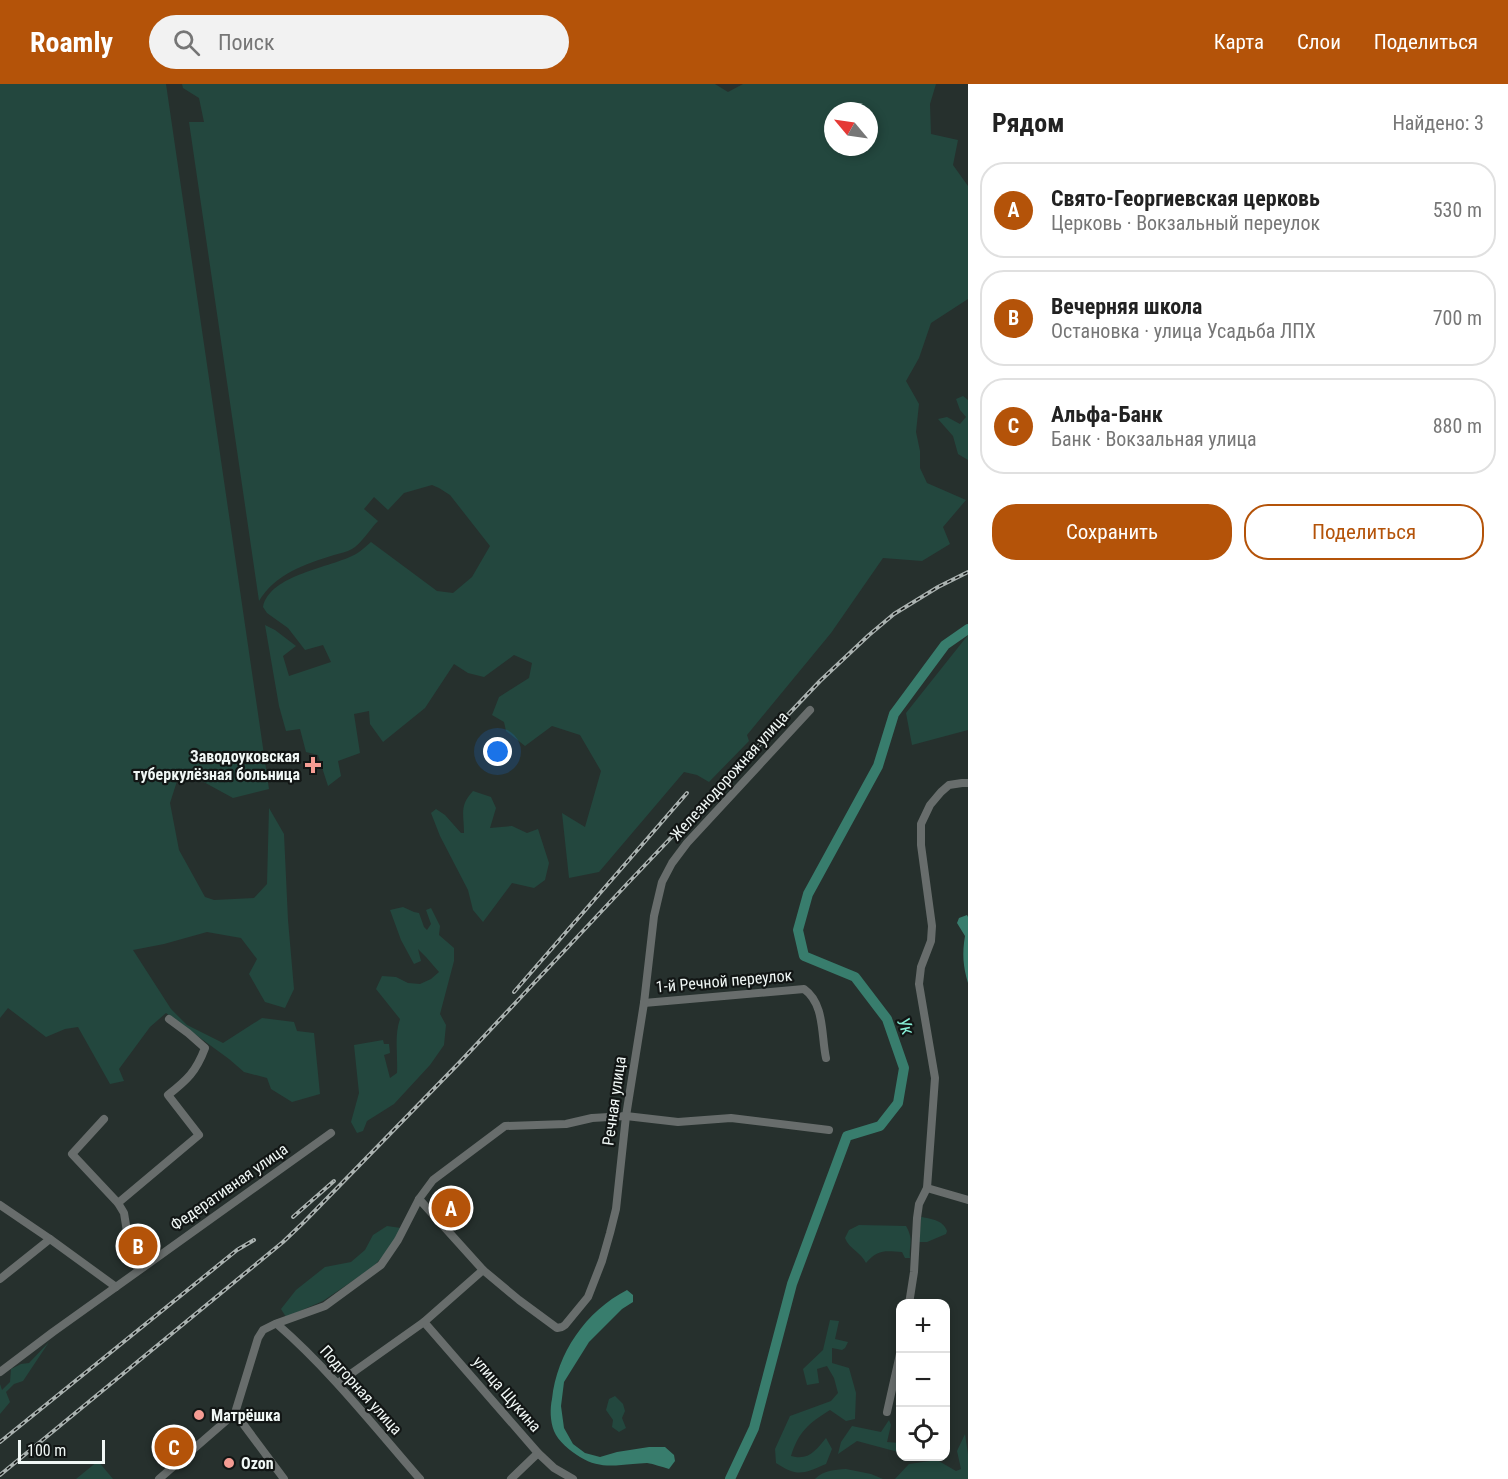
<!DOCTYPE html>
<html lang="ru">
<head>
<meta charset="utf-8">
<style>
  :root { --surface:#fff; --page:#f2f2f2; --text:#222; --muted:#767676; --line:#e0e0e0; --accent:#b45309 }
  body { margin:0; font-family:"Roboto Condensed",sans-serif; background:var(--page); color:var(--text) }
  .controls { position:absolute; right:18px; bottom:18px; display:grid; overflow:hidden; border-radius:12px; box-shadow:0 3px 9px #0003 }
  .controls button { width:54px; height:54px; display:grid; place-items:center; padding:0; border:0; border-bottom:2px solid var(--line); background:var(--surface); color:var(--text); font:30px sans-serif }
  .compass { position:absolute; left:824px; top:18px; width:54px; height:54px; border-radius:50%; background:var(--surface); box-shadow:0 3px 9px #0003; rotate:299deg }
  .scale { position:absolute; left:18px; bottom:15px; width:87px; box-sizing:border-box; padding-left:6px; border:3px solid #f0f7f5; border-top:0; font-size:16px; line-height:21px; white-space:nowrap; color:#f0f7f5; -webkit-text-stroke:4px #121615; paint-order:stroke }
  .you { position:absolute; left:498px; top:668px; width:21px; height:21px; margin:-15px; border:4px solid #fff; border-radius:50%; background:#1a73e8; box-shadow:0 0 0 9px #1a73e833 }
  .badge { display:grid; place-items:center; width:39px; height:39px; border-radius:50%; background:var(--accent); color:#fff; font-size:20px; font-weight:700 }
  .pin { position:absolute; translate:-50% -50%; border:3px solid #fff; box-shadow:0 2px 6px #0006 }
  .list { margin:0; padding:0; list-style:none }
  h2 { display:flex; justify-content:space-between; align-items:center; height:78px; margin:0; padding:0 24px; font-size:26px }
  h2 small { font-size:20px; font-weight:400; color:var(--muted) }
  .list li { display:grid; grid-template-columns:39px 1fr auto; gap:18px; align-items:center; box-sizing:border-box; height:96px; margin:0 12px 12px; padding:0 12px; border:2px solid var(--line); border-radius:24px }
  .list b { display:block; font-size:22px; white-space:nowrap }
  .list p { margin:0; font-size:20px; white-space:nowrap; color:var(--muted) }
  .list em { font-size:20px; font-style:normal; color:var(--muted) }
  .actions { display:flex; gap:12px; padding:18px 24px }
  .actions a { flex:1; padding:14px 0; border:2px solid var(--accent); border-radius:24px; text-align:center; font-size:21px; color:var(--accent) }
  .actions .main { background:var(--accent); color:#fff }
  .icon { flex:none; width:33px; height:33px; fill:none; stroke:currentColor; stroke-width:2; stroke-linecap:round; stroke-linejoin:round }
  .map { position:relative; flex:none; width:968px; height:1395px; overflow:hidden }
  header { display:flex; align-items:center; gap:36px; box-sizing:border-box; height:84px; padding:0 30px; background:var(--accent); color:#fff }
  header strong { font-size:28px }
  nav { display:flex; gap:33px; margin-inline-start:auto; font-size:21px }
  .search { width:420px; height:54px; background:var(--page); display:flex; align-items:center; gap:15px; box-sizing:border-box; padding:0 21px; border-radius:33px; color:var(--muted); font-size:22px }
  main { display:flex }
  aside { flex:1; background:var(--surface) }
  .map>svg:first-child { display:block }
  .green { fill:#23473e; fill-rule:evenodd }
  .water { fill:#387d6d }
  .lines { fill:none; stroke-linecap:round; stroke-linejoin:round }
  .river { stroke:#387d6d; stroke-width:10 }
  .minor { stroke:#686d6c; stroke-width:8 }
  .rail-casing { stroke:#aab2b0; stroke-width:4 }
  .rail { stroke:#121615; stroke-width:1.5; stroke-dasharray:4.5; stroke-linecap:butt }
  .poi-dot { fill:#f59c93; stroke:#121615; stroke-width:2 }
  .labels { text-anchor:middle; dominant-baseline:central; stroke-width:4.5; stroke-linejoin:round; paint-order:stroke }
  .poi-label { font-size:16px; font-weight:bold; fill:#f0f7f5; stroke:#121615; text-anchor:start }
  .street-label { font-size:16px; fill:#f0f7f5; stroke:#121615 }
  .water-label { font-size:18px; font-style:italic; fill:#87efd6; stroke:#121615 }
</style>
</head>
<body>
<header>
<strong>Roamly</strong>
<div class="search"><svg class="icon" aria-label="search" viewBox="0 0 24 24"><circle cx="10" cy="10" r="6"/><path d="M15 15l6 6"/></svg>Поиск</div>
<nav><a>Карта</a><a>Слои</a><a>Поделиться</a></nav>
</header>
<main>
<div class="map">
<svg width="968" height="1395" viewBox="0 0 968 1395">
  <rect width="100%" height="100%" fill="#26302d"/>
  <g class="green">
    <path d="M0,0H166L269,705L233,714L200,696L178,694L170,719L179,766L205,813L214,816L254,814L267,800L269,724L284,750L288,836L294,905L285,924L265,918L249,890L257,875L241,854L207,848L164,860L133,866L171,925L187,941L223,959L262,934L294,938L297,947L314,949L320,1010L292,1018L271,1005L267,994L244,988L229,975L166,929L150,943L119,985L124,997L110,1000L78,943L65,945L46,953L8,924L0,934Z"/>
    <path d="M182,0H715L728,8L743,0H936L930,20L931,50L958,56L953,81L968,102V215L931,239L919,274L906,297L919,320L916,348L920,367V384L927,399L966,416L943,443L950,460L922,477L883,474L831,549L747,651L749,657L709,698L697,691L684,688L599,788L569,794L562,729L585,743L601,687L580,651L552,642L525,662L506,647L504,638L492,631L499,613L529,594L532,579L514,571L484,593L468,589L454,580L425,624L383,658L370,640L369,627L354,630L360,669L338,677L341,692L328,702L318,671L306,668L300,645L286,647L279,622L265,541L275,546L296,562L283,572L289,592L331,578L323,561L305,566L288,544L267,529L263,523C270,490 331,484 356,470C361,467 366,462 371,458L437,507L453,509L472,493L490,462L450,411L439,404L432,401L404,409L388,426L374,413L364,425L378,437C371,444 360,461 352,465C347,468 340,469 334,471C305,480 275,490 259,517L189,38H204L199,14L183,4ZM833,27H869V63H833Z"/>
    <path d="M963,312L968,316V376L958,370L953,352L938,335L947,333L960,340L966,333L960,326L956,315Z"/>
    <path d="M968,551V646L912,661L906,629Z"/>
    <path d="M473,707L491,713L496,724L490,744L512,742L527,749L538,745L549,779L545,796L534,804L512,799L483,838L473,826L468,806L440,752L431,729L436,725L445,731L461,749H464C464,730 459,722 473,707Z"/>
    <path d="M403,823L414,828L419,829L424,843L427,846L431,840L426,826L431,824L440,842L439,851L454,864V877L440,930L446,941L444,961L430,981L394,1020L367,1037L363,1047L357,1049L351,1038L359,1009L354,961L383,956L384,960H389L390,969L384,971L390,994L397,989C398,971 394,952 400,935L376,905L382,892L396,893L408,899L420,900L431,895L439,888L426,873L418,865L421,877L414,880L401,856L390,826Z"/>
    <path d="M921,1133C932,1135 943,1136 947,1147L946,1150L927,1158H919Z"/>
    <path d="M859,1141L906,1142C914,1156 909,1160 910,1174H905L902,1168C885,1167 878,1165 866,1179C861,1168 849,1165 845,1154L849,1146Z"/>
    <path d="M387,1142L401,1144L389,1165L373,1183L323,1217L286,1233L281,1225L296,1206L325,1183L351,1178L365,1166L373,1151Z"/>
    <path d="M830,1236L839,1237L835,1255L848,1258L845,1264L842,1266L832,1264V1279L849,1284L856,1309L855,1335L846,1337L830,1326C808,1340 799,1347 791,1372C809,1377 816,1366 826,1354L832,1365L826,1380C803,1390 797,1393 776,1379L775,1365L790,1332L831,1317L838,1309L834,1294L827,1282L817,1285L819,1299L807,1301L803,1285L823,1266Z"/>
    <path d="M49,1258L23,1297L14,1300L6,1308L10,1318L0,1330V1300L2,1306L10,1298L11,1285L21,1280L29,1279Z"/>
    <path d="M615,1312L623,1320L625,1327L622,1334L626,1344L619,1348L612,1343L613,1336L606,1326L609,1315Z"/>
    <path d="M889,1336L891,1341L887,1358L900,1359V1365L898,1368L857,1357L838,1370L841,1358L852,1342L881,1348Z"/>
    <path d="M965,1350L968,1370V1395H895L909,1380L937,1376L956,1387L961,1385L957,1367Z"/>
    <path d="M98,1377L113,1395H76Z"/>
    <path d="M846,1385L871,1390L883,1395H815C824,1386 834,1386 846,1385Z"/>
  </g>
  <g class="water">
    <path d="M967,831L968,833V899C963,883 962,869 965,852L957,839L959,834Z"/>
    <path d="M627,1206L633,1211V1218L622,1225L589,1258L564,1298L561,1322L564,1344L573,1360L585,1369L600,1373L617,1368L649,1363H665L674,1371L675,1377L669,1385C662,1383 654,1380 647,1379C642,1379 637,1380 633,1380C612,1382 598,1384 580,1373C570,1367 558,1357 554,1347C550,1337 550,1324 552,1315C557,1269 586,1227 627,1206Z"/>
  </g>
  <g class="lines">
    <path class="river" d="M730,1395L754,1344L792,1200L847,1052L880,1042L898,1019L904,984L887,935L855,893L804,872L798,846L808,810L878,682L894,630L945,561L968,545"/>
    <g class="minor">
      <path d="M644,919L804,905C825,920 821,951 826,974"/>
      <path d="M104,1035L72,1070L118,1119"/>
      <path d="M927,1104L968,1116"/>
      <path d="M419,1115L483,1186L519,1216L557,1244L562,1243L565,1241L588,1213L602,1177L610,1149L616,1125L626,1032L644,919L654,832L662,798L672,779L687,759L810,626"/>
      <path d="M0,1121L50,1155L116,1203"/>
      <path d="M143,1183L130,1166L124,1129L118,1119L199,1051L168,1011C187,996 196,988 205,964L188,949L169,935"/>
      <path d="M0,1195L50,1155"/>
      <path d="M909,1220L914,1188L917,1134L919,1120L927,1104L935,994L919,900L921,883L931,857L932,842L921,761V740L930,721L941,708L949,701L962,699H968"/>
      <path d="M424,1238L538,1369L554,1384L573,1395"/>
      <path d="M277,1240C330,1286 373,1341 420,1395"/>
      <path d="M0,1288L53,1248L331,1049"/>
      <path d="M338,1299L424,1238L483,1186"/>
      <path d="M887,1328L900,1270"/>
      <path d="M235,1329L284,1395"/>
      <path d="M159,1395L235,1329L258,1254L263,1246L275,1240L325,1222L381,1181L398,1156L419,1115L433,1096L505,1042L566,1040L592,1034L626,1032L678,1038L731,1034L829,1046"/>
      <path d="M511,1395L538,1369"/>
    </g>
    <g class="rail-casing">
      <g id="rail">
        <path d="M514,908L687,709"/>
        <path d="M293,1133L334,1097"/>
        <path d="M0,1358L237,1166L254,1156"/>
        <path d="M0,1391L283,1158L304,1138L460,978L627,800L820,597L869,551L894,530L938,503L968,488"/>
      </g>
    </g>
    <use href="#rail" class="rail"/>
  </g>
  <g class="poi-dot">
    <path d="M310 672h6v6h6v6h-6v6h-6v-6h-6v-6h6z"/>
    <circle cx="199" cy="1331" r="6"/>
    <circle cx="229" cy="1379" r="6"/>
  </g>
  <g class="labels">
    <g class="poi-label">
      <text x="300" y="672" text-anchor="end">Заводоуковская<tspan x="300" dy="18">туберкулёзная больница</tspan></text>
      <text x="211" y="1331">Матрёшка</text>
      <text x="241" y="1379">Ozon</text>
    </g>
    <g class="street-label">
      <text transform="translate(729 692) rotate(-48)">Железнодорожная улица</text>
      <text transform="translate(724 897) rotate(-5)">1-й Речной переулок</text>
      <text transform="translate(614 1017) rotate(-82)">Речная улица</text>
      <text transform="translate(229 1103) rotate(-35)">Федеративная улица</text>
      <text transform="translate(361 1306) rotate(48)">Подгорная улица</text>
      <text transform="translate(507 1310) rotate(49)">улица Щукина</text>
    </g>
    <g class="water-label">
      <text transform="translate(906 942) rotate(68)">Ук</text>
    </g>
  </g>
</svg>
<div class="controls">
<button>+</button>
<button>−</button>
<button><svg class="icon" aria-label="locate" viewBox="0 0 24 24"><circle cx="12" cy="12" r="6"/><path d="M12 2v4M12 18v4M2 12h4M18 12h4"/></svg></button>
</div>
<svg class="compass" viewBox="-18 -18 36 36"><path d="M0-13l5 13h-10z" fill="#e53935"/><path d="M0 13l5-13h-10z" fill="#767676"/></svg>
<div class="scale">100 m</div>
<div class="you"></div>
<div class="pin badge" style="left:451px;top:1124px">A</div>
<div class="pin badge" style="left:138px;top:1162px">B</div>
<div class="pin badge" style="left:174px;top:1363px">C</div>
</div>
<aside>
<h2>Рядом<small>Найдено: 3</small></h2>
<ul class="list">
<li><span class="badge">A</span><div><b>Свято-Георгиевская церковь</b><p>Церковь · Вокзальный переулок</p></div><em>530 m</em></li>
<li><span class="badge">B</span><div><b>Вечерняя школа</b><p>Остановка · улица Усадьба ЛПХ</p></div><em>700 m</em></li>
<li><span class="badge">C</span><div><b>Альфа-Банк</b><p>Банк · Вокзальная улица</p></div><em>880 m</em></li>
</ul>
<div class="actions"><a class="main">Сохранить</a><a>Поделиться</a></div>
</aside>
</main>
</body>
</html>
